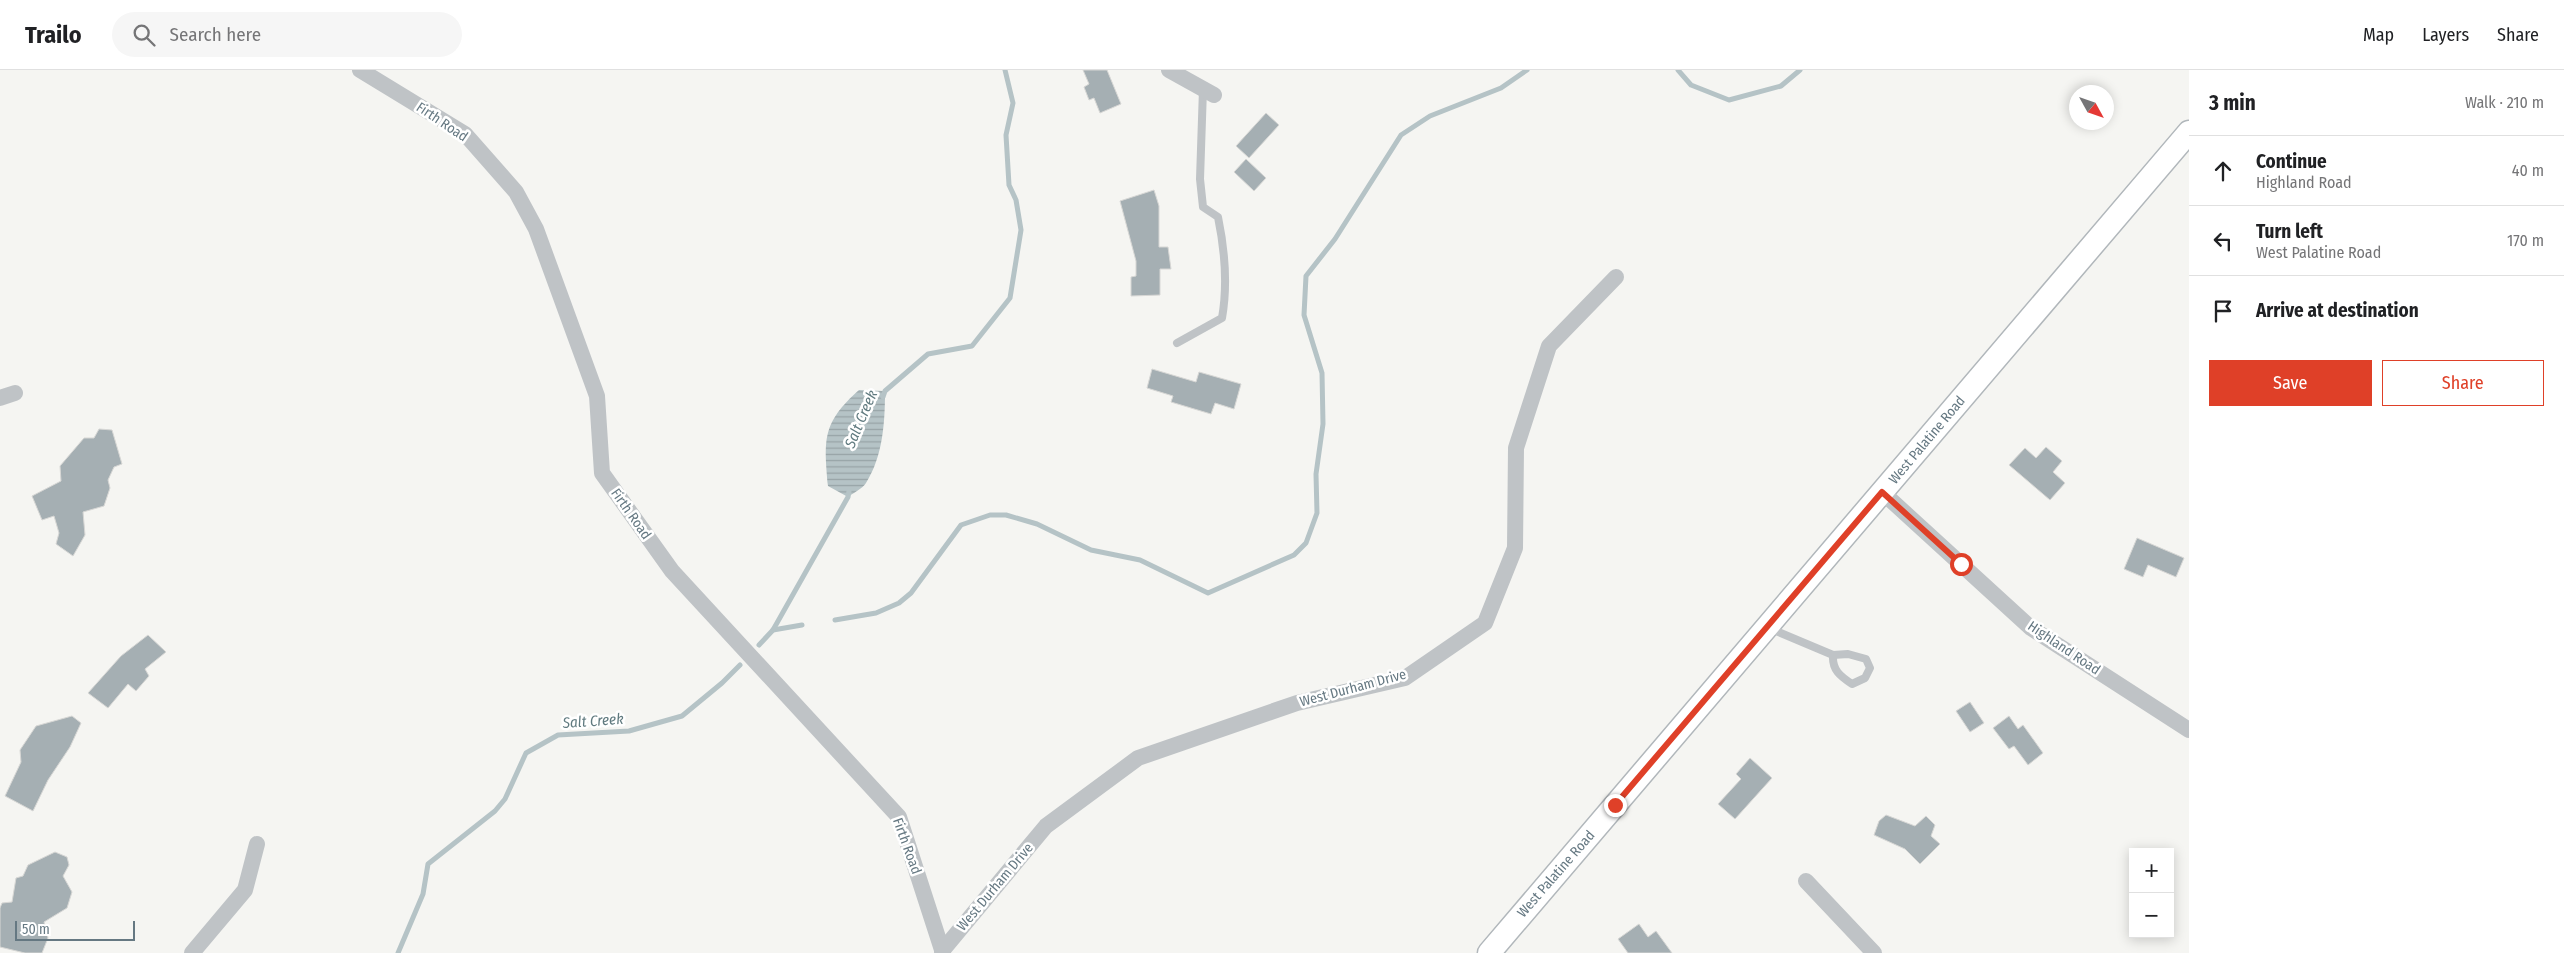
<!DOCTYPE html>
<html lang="en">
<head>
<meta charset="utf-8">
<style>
  :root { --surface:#fff; --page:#f6f6f6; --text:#202124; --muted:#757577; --line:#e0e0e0; --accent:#df4028 }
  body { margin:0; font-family:"Fira Sans Condensed",sans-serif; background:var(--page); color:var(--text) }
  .controls { position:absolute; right:15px; bottom:15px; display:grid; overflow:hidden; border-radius:0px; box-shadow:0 2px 12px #0003 }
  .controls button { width:45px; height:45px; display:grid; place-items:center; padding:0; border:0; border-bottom:1px solid var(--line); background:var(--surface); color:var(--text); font:25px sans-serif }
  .compass { position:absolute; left:2069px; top:15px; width:45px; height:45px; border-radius:50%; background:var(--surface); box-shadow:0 2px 12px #0003; rotate:130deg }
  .scale { position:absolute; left:15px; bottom:12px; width:120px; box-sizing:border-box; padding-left:5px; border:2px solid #657882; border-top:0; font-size:14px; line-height:18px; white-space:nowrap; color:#657882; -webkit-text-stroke:4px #fff; paint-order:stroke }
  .stop { position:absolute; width:15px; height:15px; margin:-11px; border:4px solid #df4028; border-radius:50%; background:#fff }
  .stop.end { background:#df4028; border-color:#fff; box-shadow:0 1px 5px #0008 }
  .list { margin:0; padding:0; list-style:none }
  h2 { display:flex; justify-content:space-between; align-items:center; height:65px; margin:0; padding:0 20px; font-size:21px }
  h2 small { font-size:16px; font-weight:400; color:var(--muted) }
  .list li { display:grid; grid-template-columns:32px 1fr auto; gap:15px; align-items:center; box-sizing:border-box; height:70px; padding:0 20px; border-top:1px solid var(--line) }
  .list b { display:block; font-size:19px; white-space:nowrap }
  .list p { margin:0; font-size:16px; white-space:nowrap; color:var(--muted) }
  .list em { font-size:16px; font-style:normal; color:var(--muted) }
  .actions { display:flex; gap:10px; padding:15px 20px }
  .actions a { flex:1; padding:11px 0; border:1px solid var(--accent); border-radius:0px; text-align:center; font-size:18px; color:var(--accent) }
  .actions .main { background:var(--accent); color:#fff }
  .icon { flex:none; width:28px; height:28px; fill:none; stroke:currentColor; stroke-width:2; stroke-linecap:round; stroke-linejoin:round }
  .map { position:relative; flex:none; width:2189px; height:883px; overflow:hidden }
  header { display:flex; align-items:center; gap:30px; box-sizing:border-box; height:70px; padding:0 25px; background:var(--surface); border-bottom:1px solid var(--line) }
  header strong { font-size:24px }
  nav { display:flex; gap:28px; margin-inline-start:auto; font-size:18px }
  .search { width:350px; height:45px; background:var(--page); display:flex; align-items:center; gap:12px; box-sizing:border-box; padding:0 18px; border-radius:28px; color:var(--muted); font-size:19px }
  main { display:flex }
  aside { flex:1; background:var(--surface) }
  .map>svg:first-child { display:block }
  .water { fill:url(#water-rules) }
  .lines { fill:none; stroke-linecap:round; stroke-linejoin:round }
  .stream { stroke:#b5c3c6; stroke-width:5 }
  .building { fill:#a5afb3; stroke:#d7d7d5 }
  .secondary-casing { stroke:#b1b7bb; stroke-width:25 }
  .lane { stroke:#bfc3c6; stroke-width:8 }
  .street { stroke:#bfc3c6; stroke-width:16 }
  .secondary { stroke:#fff; stroke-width:22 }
  .route { stroke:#df4028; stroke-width:6 }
  .labels { text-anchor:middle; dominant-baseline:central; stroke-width:5; stroke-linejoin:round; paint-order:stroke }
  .street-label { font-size:14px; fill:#657882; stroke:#fff }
  .water-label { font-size:15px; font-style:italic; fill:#607a7f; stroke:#fff }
</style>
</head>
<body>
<header>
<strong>Trailo</strong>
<div class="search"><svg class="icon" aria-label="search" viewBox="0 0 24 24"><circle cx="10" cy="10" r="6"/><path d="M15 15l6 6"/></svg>Search here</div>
<nav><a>Map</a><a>Layers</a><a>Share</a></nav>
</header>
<main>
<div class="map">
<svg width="2189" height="883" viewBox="0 0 2189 883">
  <defs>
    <pattern id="water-rules" width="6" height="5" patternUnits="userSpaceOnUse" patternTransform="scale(1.25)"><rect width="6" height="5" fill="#b5c3c6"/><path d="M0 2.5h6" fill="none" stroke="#97a3a6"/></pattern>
  </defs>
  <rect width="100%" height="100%" fill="#f5f5f2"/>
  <path class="water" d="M859,320L885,321C885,352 883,386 866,413C862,419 853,423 848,427L828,416C824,369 822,353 859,320Z"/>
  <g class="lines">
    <g class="stream">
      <path d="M1678,0L1691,15L1729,30L1781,16L1800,0"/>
      <path d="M883,327L885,321L928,284L972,276L1010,228L1021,160L1016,130L1009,115L1006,65L1013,33L1005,0"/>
      <path d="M835,550L876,543L899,533L911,523L961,455L990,445H1006L1037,454L1091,480L1140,490L1208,523L1294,485L1306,473L1317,443L1316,404L1323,354L1322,303L1304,245L1306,206L1335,169L1401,65L1430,46L1501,18L1527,0"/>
      <path d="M773,560L802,555"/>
      <path d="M759,575L773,560L848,427L849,421"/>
      <path d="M398,883L423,824L428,794L495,741L505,729L526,683L558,665L629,661L682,646L722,613L740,595"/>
    </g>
  </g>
  <g class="building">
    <path d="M1083,0H1107L1121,34L1100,43L1094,28L1089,30L1084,17L1089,14Z"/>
    <path d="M1266,43L1279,55L1249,88L1236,76Z"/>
    <path d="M1246,89L1266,108L1254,121L1234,102Z"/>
    <path d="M1154,120L1159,136V177H1168L1171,199H1160V225L1131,226V207L1136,206V191L1120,131Z"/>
    <path d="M1152,299L1196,312L1199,302L1241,314L1234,339L1215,333L1211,344L1171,332L1173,326L1147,318Z"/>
    <path d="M99,359L112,360L122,394L114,397L108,410L110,418L104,436L83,442L85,465L73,486L56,474L59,463L54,446L42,450L32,426L61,411L60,396L84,368H94Z"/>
    <path d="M2046,377L2062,391L2053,402L2065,413L2050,430L2009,395L2025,378L2036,388Z"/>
    <path d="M2137,468L2184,488L2176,507L2148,495L2143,507L2124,499Z"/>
    <path d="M148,565L166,582L145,599L149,606L136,621L128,614L108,638L88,623L121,586Z"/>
    <path d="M1970,632L1984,653L1970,662L1956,641Z"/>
    <path d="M72,646L81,653L70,677L48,710L33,741L5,726L21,692L20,680L36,656Z"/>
    <path d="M2009,646L2018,659L2023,655L2043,683L2028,695L2014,676L2009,679L1993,658Z"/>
    <path d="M1750,688L1772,708L1735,749L1718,734L1741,709L1736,704Z"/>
    <path d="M1886,745L1915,756L1926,746L1935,755L1931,766L1940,774L1920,794L1905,779L1874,765L1879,751Z"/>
    <path d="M55,782L67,787L69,795L63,806L72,822L67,838L44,852L48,868L42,883H25L0,877V838L2,833L12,832L16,808L23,806L28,795Z"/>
    <path d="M1639,854L1648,867L1656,861L1672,883H1628L1618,869Z"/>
  </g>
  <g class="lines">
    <g class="secondary-casing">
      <path id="secondary" d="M1489,883L2189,62"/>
    </g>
    <g class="lane">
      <path d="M1177,273L1222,248C1228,214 1225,181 1218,147L1203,137L1200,109L1203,19"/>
      <path d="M1769,558L1833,585L1848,584L1866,589L1870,598L1865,608L1852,614C1840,606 1832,600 1833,585"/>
    </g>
    <g class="street">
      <path d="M360,0L465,64L516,122L536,159L597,326L602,403L672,501L899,747L943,883"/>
      <path d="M1169,0L1214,25"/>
      <path d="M0,328L15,323"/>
      <path d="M1882,422L2031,558L2189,660"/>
      <path d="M1806,811L1874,883"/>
      <path d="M942,881L1046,756L1138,688L1297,633L1405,608L1485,553L1515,478L1516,378L1549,276L1616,207"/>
      <path d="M192,883L245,820L257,774"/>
    </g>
    <use href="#secondary" class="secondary"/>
  </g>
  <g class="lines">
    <path class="route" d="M1615,735L1882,422L1961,494"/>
  </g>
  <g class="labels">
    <g class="street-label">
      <text transform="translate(442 52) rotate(34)">Firth Road</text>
      <text transform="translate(1927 370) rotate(-50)">West Palatine Road</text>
      <text transform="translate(631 444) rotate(55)">Firth Road</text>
      <text transform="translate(2064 578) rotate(34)">Highland Road</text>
      <text transform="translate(1353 618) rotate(-15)">West Durham Drive</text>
      <text transform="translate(907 776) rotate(70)">Firth Road</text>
      <text transform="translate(1556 804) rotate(-49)">West Palatine Road</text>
      <text transform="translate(995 817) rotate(-50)">West Durham Drive</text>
    </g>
    <g class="water-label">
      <text transform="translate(861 349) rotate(-67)">Salt Creek</text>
      <text transform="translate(593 651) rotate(-4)">Salt Creek</text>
    </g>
  </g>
</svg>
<div class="controls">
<button>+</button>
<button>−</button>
</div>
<svg class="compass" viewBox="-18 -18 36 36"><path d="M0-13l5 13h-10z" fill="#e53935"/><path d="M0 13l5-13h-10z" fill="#757577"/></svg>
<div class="scale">50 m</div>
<div class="stop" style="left:1961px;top:494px"></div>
<div class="stop end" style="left:1615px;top:735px"></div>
</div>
<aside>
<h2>3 min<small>Walk · 210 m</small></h2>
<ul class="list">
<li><svg class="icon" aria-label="ahead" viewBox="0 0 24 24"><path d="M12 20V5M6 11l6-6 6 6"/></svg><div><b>Continue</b><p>Highland Road</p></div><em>40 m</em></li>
<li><svg class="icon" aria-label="left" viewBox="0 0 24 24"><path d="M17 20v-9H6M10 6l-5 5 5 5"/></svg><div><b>Turn left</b><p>West Palatine Road</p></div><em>170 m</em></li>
<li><svg class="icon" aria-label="arrive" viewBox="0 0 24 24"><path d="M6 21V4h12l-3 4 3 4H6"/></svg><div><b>Arrive at destination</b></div></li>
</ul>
<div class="actions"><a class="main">Save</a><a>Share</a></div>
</aside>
</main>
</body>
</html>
